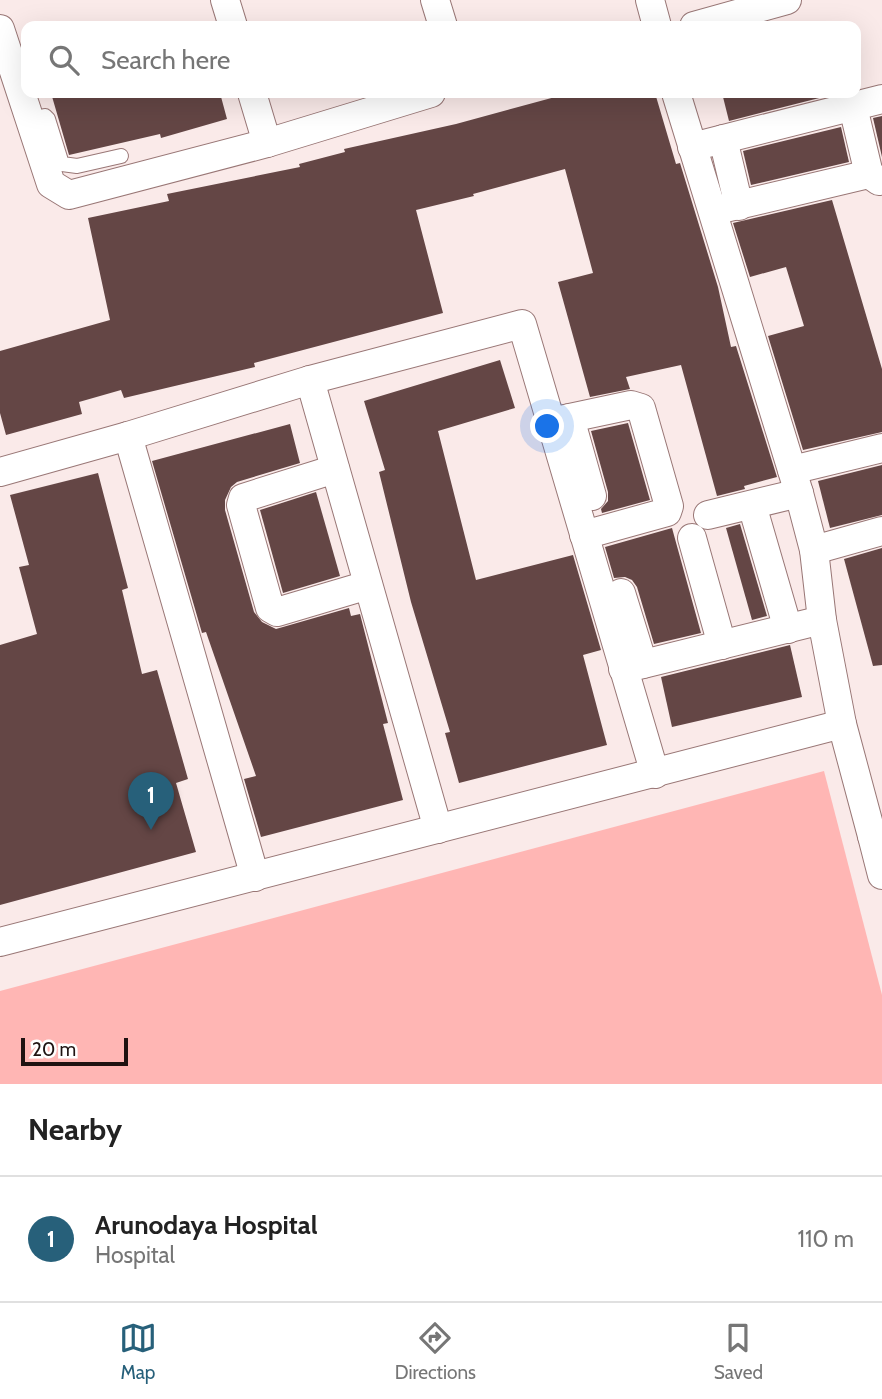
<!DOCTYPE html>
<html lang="en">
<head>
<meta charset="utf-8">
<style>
  :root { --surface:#fff; --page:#f2f2f2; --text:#222; --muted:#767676; --line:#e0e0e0; --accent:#27607a }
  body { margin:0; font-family:Cabin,sans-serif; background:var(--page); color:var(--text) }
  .scale { position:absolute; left:21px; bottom:18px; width:107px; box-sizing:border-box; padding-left:7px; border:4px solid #1f1312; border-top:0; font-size:19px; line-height:24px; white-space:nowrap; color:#1f1312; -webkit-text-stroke:5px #fff; paint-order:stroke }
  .you { position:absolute; left:548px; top:427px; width:24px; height:24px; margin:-18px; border:5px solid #fff; border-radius:50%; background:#1a73e8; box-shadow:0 0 0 10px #1a73e833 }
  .badge { display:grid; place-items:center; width:46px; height:46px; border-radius:50%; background:var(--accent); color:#fff; font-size:23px; font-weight:700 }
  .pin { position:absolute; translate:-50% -58px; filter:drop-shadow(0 2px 4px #0008) }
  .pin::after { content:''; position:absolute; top:37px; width:24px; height:21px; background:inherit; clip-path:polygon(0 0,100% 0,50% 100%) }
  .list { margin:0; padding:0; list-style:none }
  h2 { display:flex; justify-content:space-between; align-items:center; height:91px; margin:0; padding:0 28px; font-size:30px }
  h2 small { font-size:23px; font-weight:400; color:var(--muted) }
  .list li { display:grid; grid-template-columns:46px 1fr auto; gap:21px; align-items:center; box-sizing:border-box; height:126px; padding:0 28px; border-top:2px solid var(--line) }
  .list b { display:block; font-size:26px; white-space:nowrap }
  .list p { margin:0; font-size:23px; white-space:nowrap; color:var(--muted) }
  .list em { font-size:23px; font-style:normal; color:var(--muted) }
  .icon { flex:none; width:38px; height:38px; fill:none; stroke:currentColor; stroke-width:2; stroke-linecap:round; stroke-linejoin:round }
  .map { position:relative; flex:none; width:882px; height:1084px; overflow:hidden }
  .search { position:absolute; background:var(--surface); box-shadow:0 7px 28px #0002; left:21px; right:21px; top:21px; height:77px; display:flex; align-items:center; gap:18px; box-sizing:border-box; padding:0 24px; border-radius:14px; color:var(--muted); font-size:26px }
  .sheet { height:217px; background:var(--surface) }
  nav { display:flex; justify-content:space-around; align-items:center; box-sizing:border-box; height:98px; border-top:2px solid var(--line); background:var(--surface); font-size:19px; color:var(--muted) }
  nav a { display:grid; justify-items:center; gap:4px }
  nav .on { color:var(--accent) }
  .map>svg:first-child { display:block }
  .green { fill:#ffb6b4 }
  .building { fill:#644645 }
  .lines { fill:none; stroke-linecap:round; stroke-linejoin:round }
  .service-casing { stroke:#997776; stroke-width:16 }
  .minor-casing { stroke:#997776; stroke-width:30 }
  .service { stroke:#fff; stroke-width:14 }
  .minor { stroke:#fff; stroke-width:28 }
</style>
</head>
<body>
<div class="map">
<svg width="882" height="1084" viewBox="0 0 882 1084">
  <rect width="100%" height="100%" fill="#faeae9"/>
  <path class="green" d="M824,771L882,995V1084H0V991Z"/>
  <g class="building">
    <path d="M51,93H220L227,119L161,138L160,134L69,155Z"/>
    <path d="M570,93H655L676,164L680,163L718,287L731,347L736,346L777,477L744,486L745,489L717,496L681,365L626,377L630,389L590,397L558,282L593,273L565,169L473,194L474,196L416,210L443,313L254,363L255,367L124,398L121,390L79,402L82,414L6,435L0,413V351L110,320L88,218L169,201L167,194L300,167L299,164L345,152L344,149L456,124Z"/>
    <path d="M722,93H839L729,121Z"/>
    <path d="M882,116V157L873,118Z"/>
    <path d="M841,127L849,162L751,185L743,151Z"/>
    <path d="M832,200L882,369V432L803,450L768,336L804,326L786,267L750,277L733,223Z"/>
    <path d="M500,360L515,408L438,431L476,580L573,555L601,650L583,655L607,745L459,783L445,733L450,732L411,602L379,472L385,470L364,401Z"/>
    <path d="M628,423L650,500L602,513L601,509L608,501V492L591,431Z"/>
    <path d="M290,424L300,463L237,482L231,487L225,500V510L254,612L262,622L276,629L349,608L351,616L360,614L388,723L383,724L403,800L261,837L244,779L256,776L206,632L202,633L152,461Z"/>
    <path d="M882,465V515L830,528L818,481Z"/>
    <path d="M98,473L128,588L122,590L142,674L157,670L188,779L176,783L196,852L0,905V645L37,634L19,567L29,565L10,495Z"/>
    <path d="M316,492L340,576L283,593L260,510Z"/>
    <path d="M740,524L767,616L752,620L726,528Z"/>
    <path d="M672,528L701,633L654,644L637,587L632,580L625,577L614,578L605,547Z"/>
    <path d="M882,548V665L873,666L844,559Z"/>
    <path d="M790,645L802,697L672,727L661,677Z"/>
  </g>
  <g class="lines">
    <g class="service-casing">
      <path id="service" d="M31,120L45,116L48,119L62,164L77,166L121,156"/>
    </g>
    <g class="minor-casing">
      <g id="minor">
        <path d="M225,0L233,26"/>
        <path d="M435,0L443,26"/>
        <path d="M650,0L657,26"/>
        <path d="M694,26L787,0"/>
        <path d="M0,29L51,184L69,195L267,143L431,93"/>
        <path d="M252,93L267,143"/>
        <path d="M676,93L799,493L814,550L822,620L842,724L872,836L882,833"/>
        <path d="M853,107L869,174"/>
        <path d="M723,139L739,206"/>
        <path d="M692,147L882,99"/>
        <path d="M713,211L869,174L879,181L882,180"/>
        <path d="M310,380L438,829"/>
        <path d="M570,418L592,496"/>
        <path d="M551,422L631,405L641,408L669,506L667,512L584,535"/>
        <path d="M128,436L255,877"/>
        <path d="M335,469L243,498L241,505L270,608L277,612L368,585"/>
        <path d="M792,470L882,448"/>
        <path d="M0,472L128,436L310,380L522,324L655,774"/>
        <path d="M752,505L788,629"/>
        <path d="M708,515L799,493"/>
        <path d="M692,538L722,645"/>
        <path d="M814,550L882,531"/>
        <path d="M621,593L643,664"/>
        <path d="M623,669L822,620"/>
        <path d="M872,836L882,875"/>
        <path d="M0,942L842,724"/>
      </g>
    </g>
    <use href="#service" class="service"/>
    <use href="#minor" class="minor"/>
  </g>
</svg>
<div class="scale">20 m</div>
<div class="you"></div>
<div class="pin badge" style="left:151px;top:830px">1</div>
<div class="search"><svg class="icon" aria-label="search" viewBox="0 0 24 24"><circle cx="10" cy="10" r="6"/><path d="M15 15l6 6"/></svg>Search here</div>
</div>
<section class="sheet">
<h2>Nearby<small></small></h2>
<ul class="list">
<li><span class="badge">1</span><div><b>Arunodaya Hospital</b><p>Hospital</p></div><em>110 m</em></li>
</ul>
</section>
<nav>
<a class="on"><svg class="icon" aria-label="map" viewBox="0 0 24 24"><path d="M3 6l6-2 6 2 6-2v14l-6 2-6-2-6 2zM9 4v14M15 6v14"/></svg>Map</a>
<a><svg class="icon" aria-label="directions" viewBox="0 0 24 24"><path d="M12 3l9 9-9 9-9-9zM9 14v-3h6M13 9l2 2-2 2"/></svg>Directions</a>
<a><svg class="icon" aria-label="saved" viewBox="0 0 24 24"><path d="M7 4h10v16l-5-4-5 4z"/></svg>Saved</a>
</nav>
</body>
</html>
